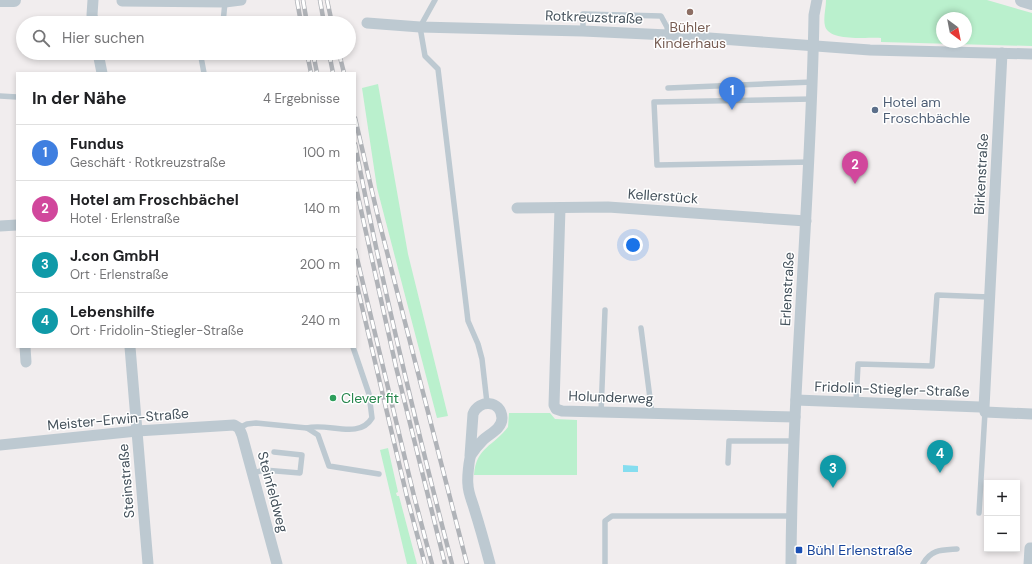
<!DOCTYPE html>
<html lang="de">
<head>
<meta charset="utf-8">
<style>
  :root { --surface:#fff; --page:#f6f6f6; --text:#202124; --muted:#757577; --line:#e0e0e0; --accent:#b45309 }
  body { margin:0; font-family:"DM Sans",sans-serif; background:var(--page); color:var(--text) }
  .controls { position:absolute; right:12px; bottom:12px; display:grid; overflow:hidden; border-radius:0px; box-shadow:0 2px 6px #0003 }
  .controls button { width:36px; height:36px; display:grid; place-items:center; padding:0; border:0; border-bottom:1px solid var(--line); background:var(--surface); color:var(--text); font:20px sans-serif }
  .compass { position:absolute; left:936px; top:12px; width:36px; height:36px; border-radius:50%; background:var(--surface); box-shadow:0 2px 6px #0003; rotate:148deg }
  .you { position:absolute; left:633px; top:245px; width:14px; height:14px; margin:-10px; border:3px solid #fff; border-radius:50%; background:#1a73e8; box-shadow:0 0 0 6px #1a73e833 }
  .badge { display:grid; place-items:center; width:26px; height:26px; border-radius:50%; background:var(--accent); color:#fff; font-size:13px; font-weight:700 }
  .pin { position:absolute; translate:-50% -33px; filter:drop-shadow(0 1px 2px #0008) }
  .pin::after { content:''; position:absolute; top:21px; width:14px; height:12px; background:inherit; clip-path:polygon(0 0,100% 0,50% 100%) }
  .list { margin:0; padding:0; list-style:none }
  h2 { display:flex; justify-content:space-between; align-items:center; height:52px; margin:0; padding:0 16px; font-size:17px }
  h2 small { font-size:13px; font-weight:400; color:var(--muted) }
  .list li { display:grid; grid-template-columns:26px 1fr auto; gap:12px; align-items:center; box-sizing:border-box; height:56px; padding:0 16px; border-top:1px solid var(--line) }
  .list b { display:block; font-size:15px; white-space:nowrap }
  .list p { margin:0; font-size:13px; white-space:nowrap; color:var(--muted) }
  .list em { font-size:13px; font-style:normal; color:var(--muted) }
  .icon { flex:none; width:22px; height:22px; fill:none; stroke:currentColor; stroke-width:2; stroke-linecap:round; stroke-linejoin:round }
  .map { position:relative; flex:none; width:1032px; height:564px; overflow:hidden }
  .search { position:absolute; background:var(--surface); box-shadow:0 2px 6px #0003; left:16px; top:16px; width:340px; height:44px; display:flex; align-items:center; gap:10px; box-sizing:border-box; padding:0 14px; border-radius:22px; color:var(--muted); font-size:15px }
  .panel { position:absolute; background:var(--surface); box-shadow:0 2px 6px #0003; left:16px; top:72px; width:340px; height:276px; border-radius:0px }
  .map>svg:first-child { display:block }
  .green { fill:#baf0cd; fill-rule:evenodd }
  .water { fill:#85ddef }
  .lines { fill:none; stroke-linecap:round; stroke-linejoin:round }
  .service { stroke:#bdc9d1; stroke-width:5.5 }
  .minor { stroke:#bdc9d1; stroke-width:11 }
  .tertiary { stroke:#bdc9d1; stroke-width:14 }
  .rail-casing { stroke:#b0b3b8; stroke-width:4.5 }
  .rail { stroke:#fff; stroke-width:3; stroke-dasharray:9; stroke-linecap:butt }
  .education-dot { fill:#8d6e63; stroke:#fff; stroke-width:1.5 }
  .service-dot { fill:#5c6f8a; stroke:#fff; stroke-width:1.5 }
  .leisure-dot { fill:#2e9e5b; stroke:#fff; stroke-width:1.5 }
  .transit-dot { fill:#1a4fb4; stroke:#fff; stroke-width:1.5 }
  .labels { text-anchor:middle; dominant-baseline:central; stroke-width:3; stroke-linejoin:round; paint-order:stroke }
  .street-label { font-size:14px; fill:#45525c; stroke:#fff }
  .education-label { font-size:14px; fill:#785e54; stroke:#fff }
  .service-label { font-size:14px; fill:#4e5e75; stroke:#fff; text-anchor:start }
  .leisure-label { font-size:14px; fill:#27864d; stroke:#fff; text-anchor:start }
  .transit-label { font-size:14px; fill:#164399; stroke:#fff; text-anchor:start }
</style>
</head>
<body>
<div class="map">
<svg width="1032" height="564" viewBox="0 0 1032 564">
  <rect width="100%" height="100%" fill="#f1edee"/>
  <g class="green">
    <path d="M826,0H987L1032,13V46L881,42V38C867,37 829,42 825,26C823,18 826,8 826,0ZM942,18H966V42H942Z"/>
    <path d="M378,84L408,254L448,416L437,418L377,188L362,88Z"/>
    <path d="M509,413H550L555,419L577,420V475H474C476,447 494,446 508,427Z"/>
    <path d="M388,448L398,492L396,493L397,496H399L417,564H407L380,450Z"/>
  </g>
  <path class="water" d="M623,465L638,466V472H623Z"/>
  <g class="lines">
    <g class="service">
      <path d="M435,0L420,27L425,56L438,69L468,321L478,344L482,359L487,403"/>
      <path d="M223,23L225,2"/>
      <path d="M583,31V14L661,16L667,27L668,35"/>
      <path d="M203,53L201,57L204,73"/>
      <path d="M668,88L813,82"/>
      <path d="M0,96L17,97"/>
      <path d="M810,162L657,165L654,102L812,99"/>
      <path d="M641,328L652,414"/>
      <path d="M856,402L858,364L932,366L937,295L989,297"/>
      <path d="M601,413L605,310"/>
      <path d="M239,428L247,424L256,423L307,428L318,435L329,466L379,474"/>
      <path d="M307,428C327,422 359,440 372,418L369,394L353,347"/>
      <path d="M728,463L729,441H794"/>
      <path d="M253,473L264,470L300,473L302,455L274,452"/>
      <path d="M979,513L985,412"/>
      <path d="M605,564V521L612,516H792"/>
      <path d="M923,564C931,549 942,550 957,549"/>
    </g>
    <g class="minor">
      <path d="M93,0L92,15L94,23"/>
      <path d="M122,1L225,2L241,0"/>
      <path d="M367,23L420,27L583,31L668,35L870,50L1032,54"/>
      <path d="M98,53L102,73"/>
      <path d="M517,208L608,207L806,221"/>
      <path d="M560,208L554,405L556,409L562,411L795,417"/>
      <path d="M0,226L17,225"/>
      <path d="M25,347L26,362"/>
      <path d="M130,347L148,564"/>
      <path d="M796,400L980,407L984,408L985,412L1032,414"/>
      <path d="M984,408L1002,53"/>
      <path d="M0,445L137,431L234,425L239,428L242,435L277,564"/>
      <path d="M470,456L473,414C479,399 501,400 502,418C502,429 489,434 483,440C479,444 474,450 471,455C469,459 467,479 468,485C468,492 472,501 474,508C480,527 485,545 490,564"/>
      <path d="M791,564C792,381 811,198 814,15L817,0"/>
      <path d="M1029,564L1030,548H1032"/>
    </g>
    <g class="tertiary">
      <path d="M0,0H14"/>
      <path d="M1022,0L1032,3"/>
    </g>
    <g class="rail-casing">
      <g id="rail">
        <path d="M297,0L301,23"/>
        <path d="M303,0L307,23"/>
        <path d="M320,0L324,23"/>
        <path d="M327,0L332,23"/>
        <path d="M307,53L311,73"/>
        <path d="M313,53L317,73"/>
        <path d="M329,53L333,73"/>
        <path d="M339,53L344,73"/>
        <path d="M355,118L378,217L467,564"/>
        <path d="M355,144C382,285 416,425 452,564"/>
        <path d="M355,183L396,367L445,564"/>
        <path d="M355,250L414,496L432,564"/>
        <path d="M355,277L407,497L425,564"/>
      </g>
    </g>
    <use href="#rail" class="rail"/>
  </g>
  <circle class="education-dot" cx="690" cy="12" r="4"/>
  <circle class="service-dot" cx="875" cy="110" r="4"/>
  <circle class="leisure-dot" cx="333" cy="398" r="4"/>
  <rect class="transit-dot" x="795" y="546" width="8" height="8" rx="2"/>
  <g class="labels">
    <g class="street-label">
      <text transform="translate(594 17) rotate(2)">Rotkreuzstraße</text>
      <text transform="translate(981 174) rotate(-87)">Birkenstraße</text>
      <text transform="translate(663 196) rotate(4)">Kellerstück</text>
      <text transform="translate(787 289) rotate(-87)">Erlenstraße</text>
      <text transform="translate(892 389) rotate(2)">Fridolin-Stiegler-Straße</text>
      <text transform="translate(611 397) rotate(2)">Holunderweg</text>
      <text transform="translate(118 419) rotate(-5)">Meister-Erwin-Straße</text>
      <text transform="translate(126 481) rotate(-95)">Steinstraße</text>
      <text transform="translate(273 492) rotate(75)">Steinfeldweg</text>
    </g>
    <g class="education-label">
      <text x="690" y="27">Bühler<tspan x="690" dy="16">Kinderhaus</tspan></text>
    </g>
    <g class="service-label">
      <text x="883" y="102">Hotel am<tspan x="883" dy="16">Froschbächle</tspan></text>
    </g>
    <g class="leisure-label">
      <text x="341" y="398">Clever fit</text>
    </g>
    <g class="transit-label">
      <text x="807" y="550">Bühl Erlenstraße</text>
    </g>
  </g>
</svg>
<div class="controls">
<button>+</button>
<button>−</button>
</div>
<svg class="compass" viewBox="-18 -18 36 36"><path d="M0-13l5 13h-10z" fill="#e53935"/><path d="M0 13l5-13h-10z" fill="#757577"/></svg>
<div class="you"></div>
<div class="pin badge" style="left:732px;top:110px;background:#3f7fe0">1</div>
<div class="pin badge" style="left:855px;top:184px;background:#d1479c">2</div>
<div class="pin badge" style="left:833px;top:488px;background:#0f9aa8">3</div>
<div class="pin badge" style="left:940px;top:473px;background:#0f9aa8">4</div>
<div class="search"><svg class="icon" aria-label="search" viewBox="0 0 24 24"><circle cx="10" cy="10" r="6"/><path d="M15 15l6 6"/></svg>Hier suchen</div>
<section class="panel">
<h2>In der Nähe<small>4 Ergebnisse</small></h2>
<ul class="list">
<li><span class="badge" style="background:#3f7fe0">1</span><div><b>Fundus</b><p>Geschäft · Rotkreuzstraße</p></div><em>100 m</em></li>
<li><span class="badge" style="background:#d1479c">2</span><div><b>Hotel am Froschbächel</b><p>Hotel · Erlenstraße</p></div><em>140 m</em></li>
<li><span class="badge" style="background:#0f9aa8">3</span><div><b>J.con GmbH</b><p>Ort · Erlenstraße</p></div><em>200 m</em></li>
<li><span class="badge" style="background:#0f9aa8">4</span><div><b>Lebenshilfe</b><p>Ort · Fridolin-Stiegler-Straße</p></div><em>240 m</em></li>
</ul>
</section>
</div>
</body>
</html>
